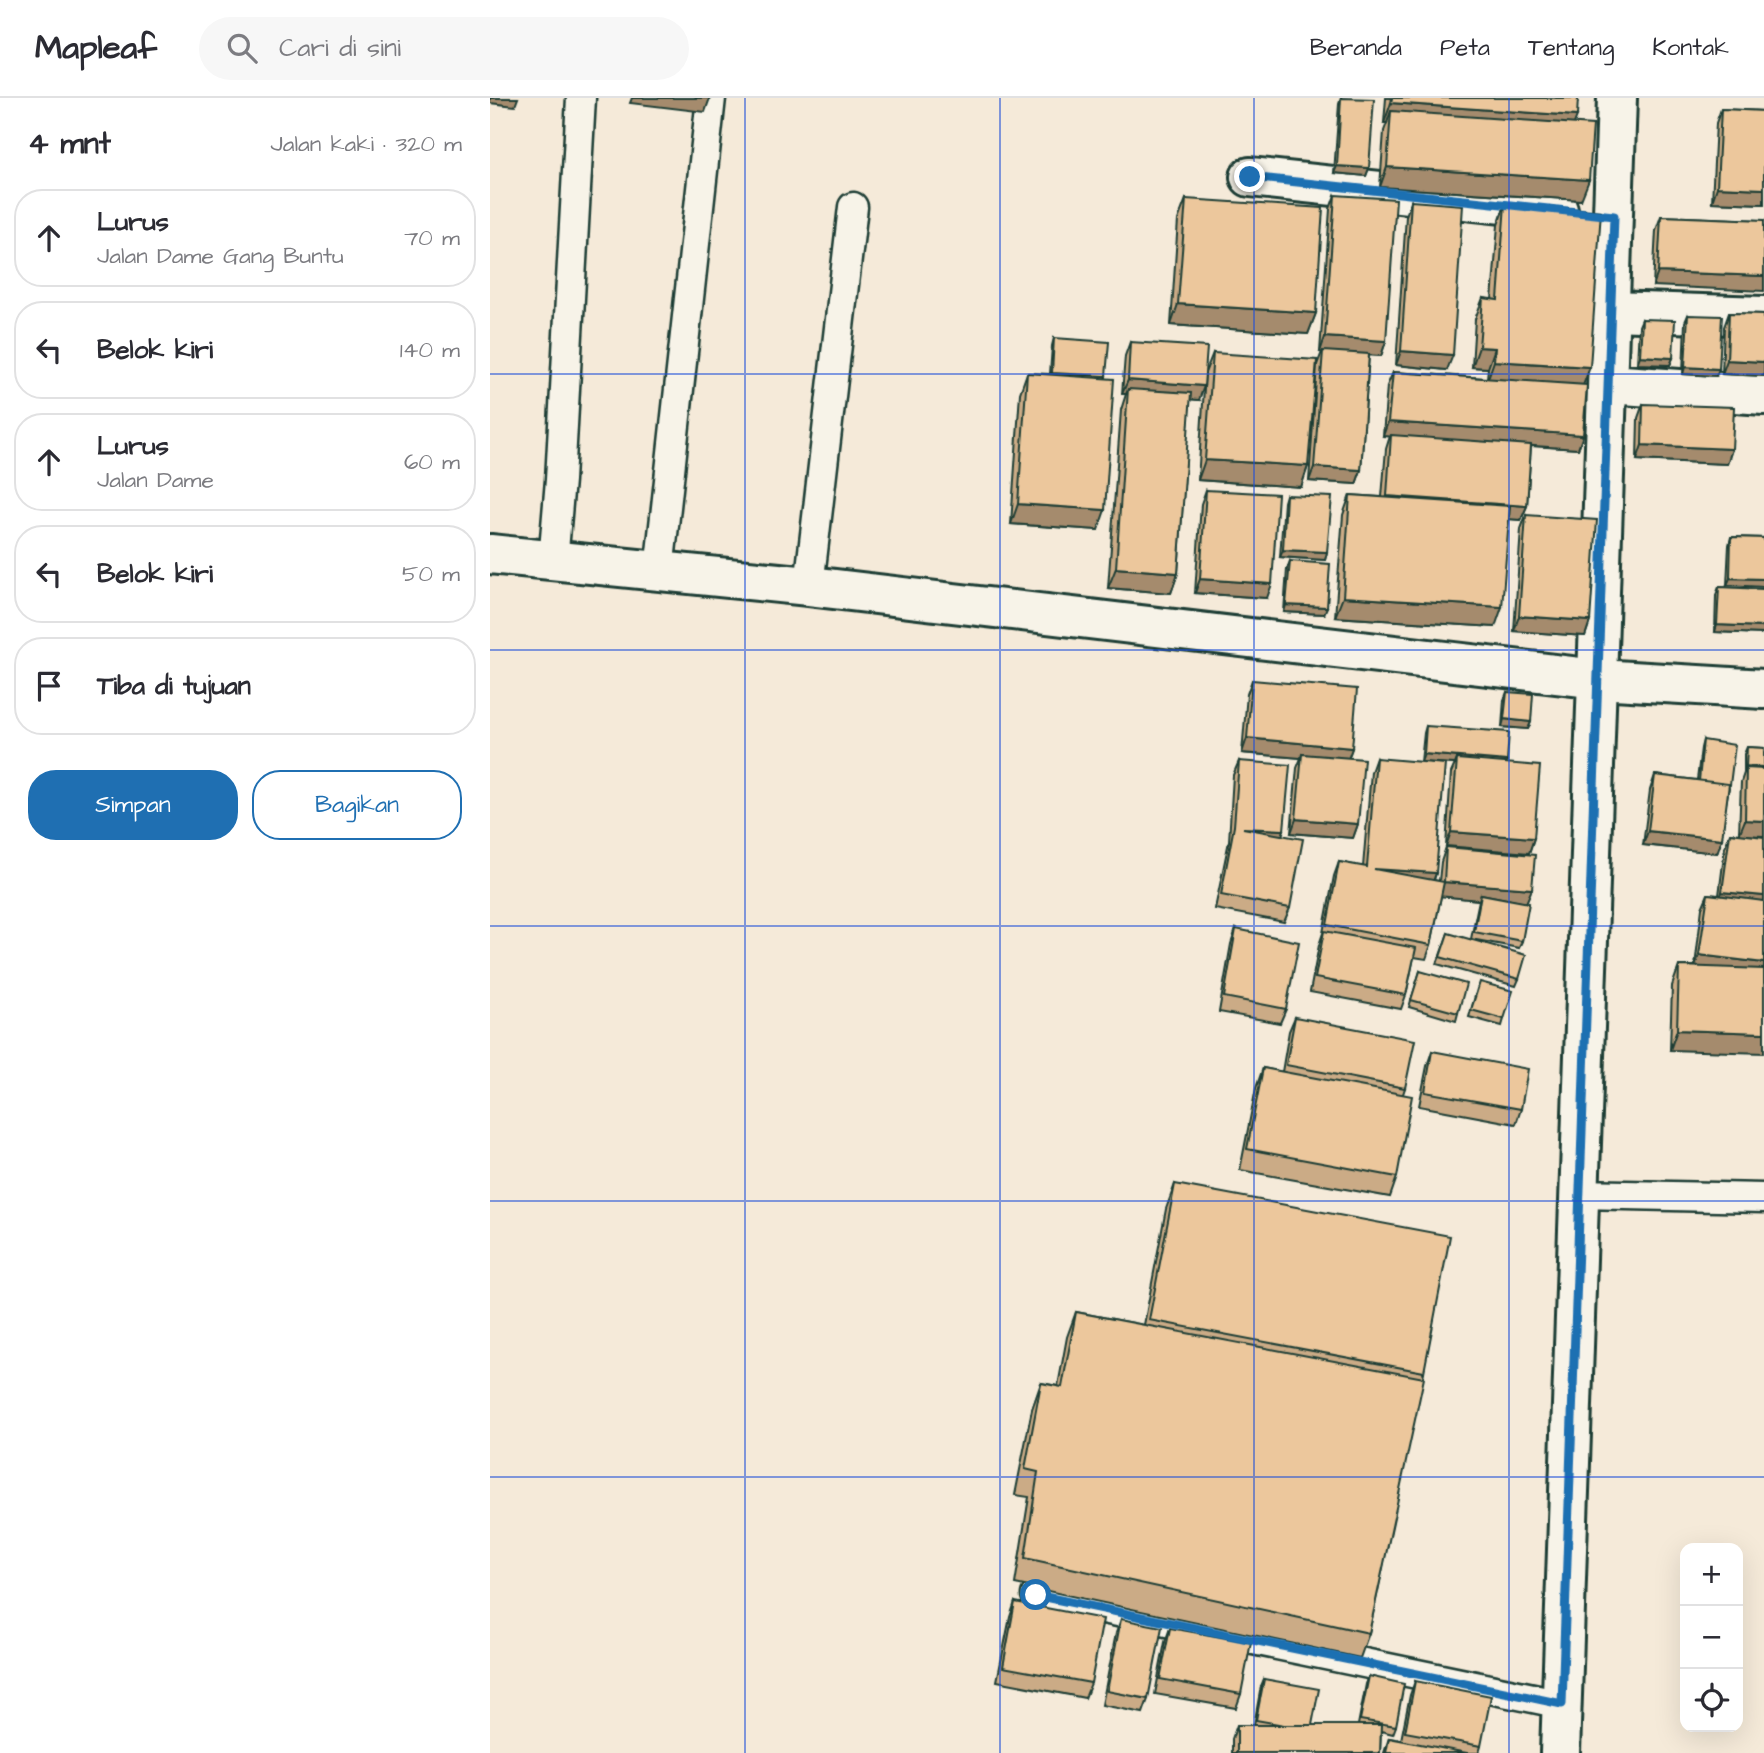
<!DOCTYPE html>
<html lang="id">
<head>
<meta charset="utf-8">
<style>
  :root { --surface:#fff; --page:#f7f7f7; --text:#2b2b33; --muted:#7c7c81; --line:#e1e1e2; --accent:#1f6fb2 }
  body { margin:0; font-family:"Architects Daughter",sans-serif; background:var(--page); color:var(--text) }
  .controls { position:absolute; right:21px; bottom:21px; display:grid; overflow:hidden; border-radius:14px; box-shadow:0 7px 28px #0002 }
  .controls button { width:63px; height:63px; display:grid; place-items:center; padding:0; border:0; border-bottom:2px solid var(--line); background:var(--surface); color:var(--text); font:35px sans-serif }
  .stop { position:absolute; width:21px; height:21px; margin:-16px; border:5px solid #1f6fb2; border-radius:50%; background:#fff }
  .stop.end { background:#1f6fb2; border-color:#fff; box-shadow:0 2px 7px #0008 }
  .list { margin:0; padding:0; list-style:none }
  h2 { display:flex; justify-content:space-between; align-items:center; height:91px; margin:0; padding:0 28px; font-size:30px }
  h2 small { font-size:23px; font-weight:400; color:var(--muted) }
  .list li { display:grid; grid-template-columns:46px 1fr auto; gap:21px; align-items:center; box-sizing:border-box; height:98px; margin:0 14px 14px; padding:0 14px; border:2px solid var(--line); border-radius:28px }
  .list b { display:block; font-size:26px; white-space:nowrap }
  .list p { margin:0; font-size:23px; white-space:nowrap; color:var(--muted) }
  .list em { font-size:23px; font-style:normal; color:var(--muted) }
  .actions { display:flex; gap:14px; padding:21px 28px }
  .actions a { flex:1; padding:16px 0; border:2px solid var(--accent); border-radius:28px; text-align:center; font-size:24px; color:var(--accent) }
  .actions .main { background:var(--accent); color:#fff }
  .icon { flex:none; width:38px; height:38px; fill:none; stroke:currentColor; stroke-width:2; stroke-linecap:round; stroke-linejoin:round }
  .map { position:relative; flex:none; width:1274px; height:1655px; overflow:hidden }
  header { display:flex; align-items:center; gap:42px; box-sizing:border-box; height:98px; padding:0 35px; background:var(--surface); border-bottom:2px solid var(--line) }
  header strong { font-size:33px }
  nav { display:flex; gap:38px; margin-inline-start:auto; font-size:24px }
  .search { width:490px; height:63px; background:var(--page); display:flex; align-items:center; gap:18px; box-sizing:border-box; padding:0 24px; border-radius:38px; color:var(--muted); font-size:26px }
  main { display:flex }
  aside { flex:1; background:var(--surface) }
  .map>svg:first-child { display:block }
  .lines { fill:none; stroke-linecap:round; stroke-linejoin:round }
  .service-casing { stroke:#1f3d34; stroke-width:33 }
  .minor-casing { stroke:#1f3d34; stroke-width:44 }
  .tertiary-casing { stroke:#1f3d34; stroke-width:44 }
  .service { stroke:#f7f3e8; stroke-width:28 }
  .minor { stroke:#f7f3e8; stroke-width:38 }
  .tertiary { stroke:#f7f3e8; stroke-width:38 }
  .wall { fill:#cbab86; stroke:#1f3d34; stroke-width:2 }
  .shaded-wall { fill:#a58b6d; stroke:#1f3d34; stroke-width:2 }
  .building { fill:#ecc79c; stroke:#1f3d34; stroke-width:2 }
  .route { stroke:#1f6fb2; stroke-width:9 }
  .grid { fill:none; stroke:#1d4ed8; stroke-width:2; stroke-opacity:0.55 }
</style>
</head>
<body>
<header>
<strong>Mapleaf</strong>
<div class="search"><svg class="icon" aria-label="search" viewBox="0 0 24 24"><circle cx="10" cy="10" r="6"/><path d="M15 15l6 6"/></svg>Cari di sini</div>
<nav><a>Beranda</a><a>Peta</a><a>Tentang</a><a>Kontak</a></nav>
</header>
<main>
<aside>
<h2>4 mnt<small>Jalan kaki · 320 m</small></h2>
<ul class="list">
<li><svg class="icon" aria-label="ahead" viewBox="0 0 24 24"><path d="M12 20V5M6 11l6-6 6 6"/></svg><div><b>Lurus</b><p>Jalan Dame Gang Buntu</p></div><em>70 m</em></li>
<li><svg class="icon" aria-label="left" viewBox="0 0 24 24"><path d="M17 20v-9H6M10 6l-5 5 5 5"/></svg><div><b>Belok kiri</b></div><em>140 m</em></li>
<li><svg class="icon" aria-label="ahead" viewBox="0 0 24 24"><path d="M12 20V5M6 11l6-6 6 6"/></svg><div><b>Lurus</b><p>Jalan Dame</p></div><em>60 m</em></li>
<li><svg class="icon" aria-label="left" viewBox="0 0 24 24"><path d="M17 20v-9H6M10 6l-5 5 5 5"/></svg><div><b>Belok kiri</b></div><em>50 m</em></li>
<li><svg class="icon" aria-label="arrive" viewBox="0 0 24 24"><path d="M6 21V4h12l-3 4 3 4H6"/></svg><div><b>Tiba di tujuan</b></div></li>
</ul>
<div class="actions"><a class="main">Simpan</a><a>Bagikan</a></div>
</aside>
<div class="map">
<svg width="1274" height="1655" viewBox="0 0 1274 1655">
  <rect width="100%" height="100%" fill="#f5ead9"/>
  <filter id="ink" filterUnits="userSpaceOnUse"><feTurbulence type="fractalNoise" baseFrequency=".0143" numOctaves="2"/><feDisplacementMap in="SourceGraphic" scale="14" xChannelSelector="R" yChannelSelector="G"/><feConvolveMatrix kernelMatrix="1 2 1 2 8 2 1 2 1" color-interpolation-filters="sRGB"/></filter>
  <g filter="url(#ink)">
    <g class="lines">
      <g class="service-casing">
        <g id="service">
          <path d="M63,464L70,382L91,0"/>
          <path d="M169,473L221,0"/>
          <path d="M319,488L363,109"/>
          <path d="M1089,1096L1274,1100"/>
          <path d="M546,1497L1072,1606"/>
        </g>
      </g>
      <g class="minor-casing">
        <g id="minor">
          <path d="M760,79L1068,112"/>
          <path d="M1120,213L1274,218"/>
          <path d="M1119,286L1274,297"/>
          <path d="M1070,1655L1127,0"/>
        </g>
      </g>
      <g class="tertiary-casing">
        <path id="tertiary" d="M0,456L319,488L1108,581L1274,591"/>
      </g>
      <use href="#service" class="service"/>
      <use href="#minor" class="minor"/>
      <use href="#tertiary" class="tertiary"/>
    </g>
    <g class="wall">
      <path d="M851,0L879,70L876,78L844,75L849,6Z"/>
      <path d="M896,0H1088L1084,26L1091,102L890,89L894,33L897,25H894Z"/>
      <path d="M1231,11L1274,13V106L1222,104L1226,25Z"/>
      <path d="M845,97L896,243L891,258L879,257L871,372L866,386L819,383L827,267L832,254H830L840,111Z"/>
      <path d="M696,101L826,215L818,236L681,227L688,122Z"/>
      <path d="M921,103L957,272L906,267L916,118Z"/>
      <path d="M1015,106L1093,287V337L1088,351L1041,348L1037,408L1031,422L1019,421L1005,529L845,519L853,417L860,397L892,399L896,351L900,338H893L897,288L903,274L997,280L998,270L982,269L985,221L993,200L1002,202L1008,127Z"/>
      <path d="M1171,118L1274,122L1163,188L1166,132Z"/>
      <path d="M1239,215L1274,216V278L1232,276L1234,229Z"/>
      <path d="M1198,217L1226,278L1193,276L1195,224Z"/>
      <path d="M1152,221L1183,260L1180,267L1147,266L1149,228Z"/>
      <path d="M564,240L616,278L608,432L521,426L530,295L537,275L560,276L562,248Z"/>
      <path d="M640,244L709,302L700,301L688,475L681,495L618,490L631,312L636,296H632L635,258Z"/>
      <path d="M723,255L818,368L811,389L708,382L715,275Z"/>
      <path d="M1153,306L1242,351L1237,366L1147,362L1148,320Z"/>
      <path d="M716,392L777,500L705,495L711,406Z"/>
      <path d="M796,397L837,454L835,462L790,459L794,404Z"/>
      <path d="M1036,417L1100,523L1095,538L1024,533L1031,431Z"/>
      <path d="M1241,439L1274,440L1237,487L1239,447Z"/>
      <path d="M800,463L834,516L794,514L797,471Z"/>
      <path d="M1229,489L1274,491V536L1225,534L1226,497Z"/>
      <path d="M762,582L862,650L858,660L868,726L863,740L801,735L807,670L811,660L752,655L757,596Z"/>
      <path d="M1017,594L1041,624L1038,631L1012,629L1014,602Z"/>
      <path d="M936,628L1016,665L1044,740L1039,755L956,748L961,675L965,666L931,664L934,635Z"/>
      <path d="M1213,642L1239,690L1227,755L1153,747L1160,692L1165,677L1207,682L1211,650Z"/>
      <path d="M1257,649L1274,650V738L1260,737L1180,952L1182,888L1189,868H1205L1212,810L1218,796L1229,797L1235,749L1240,735L1249,736L1251,684L1254,675V656Z"/>
      <path d="M886,660L946,775L944,782L949,783L951,764L956,749L1037,805L1032,843L1029,850L981,841L989,802L951,798L941,847L936,861L924,859L916,897L911,911L820,894L829,847L833,835L844,778L849,764L873,769L881,674Z"/>
      <path d="M749,663L792,737L800,810L794,824L725,811L739,743L743,677Z"/>
      <path d="M746,831L796,911L790,925L729,914L741,846Z"/>
      <path d="M958,835L1029,881L1026,888L947,866Z"/>
      <path d="M930,873L968,915L966,923L919,909Z"/>
      <path d="M987,891L1014,921L1012,928L979,919Z"/>
      <path d="M805,919L915,990L913,996L907,1079L900,1099L750,1072L766,990L773,970L792,974L799,933Z"/>
      <path d="M942,953L1031,1011L1026,1026L929,1008L937,968Z"/>
      <path d="M685,1086L934,1274L879,1535L870,1560L525,1486L539,1399L525,1397L542,1311L551,1285L568,1288L577,1239L586,1214L654,1227L676,1111Z"/>
      <path d="M525,1504L601,1585L595,1600L507,1583L520,1519Z"/>
      <path d="M631,1521L658,1601L653,1615L612,1607L626,1535Z"/>
      <path d="M680,1530L751,1596L746,1610L665,1596L675,1544Z"/>
      <path d="M879,1578L906,1628L903,1636L891,1633L890,1655H742V1641L747,1627H764L771,1588L774,1581L822,1627H868L876,1586Z"/>
      <path d="M925,1583L991,1648L989,1655H894L899,1640L911,1642L920,1597Z"/>
    </g>
    <g class="shaded-wall">
      <path d="M0,0H28L25,8L0,5Z"/>
      <path d="M142,0H220L215,14L140,5Z"/>
      <path d="M901,5L1087,18L1079,38L901,13L897,25H894Z"/>
      <path d="M847,68L879,70L876,78L844,75Z"/>
      <path d="M897,69L1099,82L1091,102L890,89Z"/>
      <path d="M1227,89L1274,91V106L1222,104Z"/>
      <path d="M1168,174L1274,178V193L1163,188Z"/>
      <path d="M688,206L826,215L818,236L681,227Z"/>
      <path d="M835,239L896,243L891,258L830,254Z"/>
      <path d="M989,249L1005,250L998,270L982,269Z"/>
      <path d="M911,253L963,257L957,272L906,267Z"/>
      <path d="M1150,258L1183,260L1180,267L1147,266Z"/>
      <path d="M1237,262L1274,264V278L1232,276Z"/>
      <path d="M1004,263L1100,269L1092,290L997,283Z"/>
      <path d="M1195,269L1229,271L1226,278L1193,276Z"/>
      <path d="M562,275L616,278L613,286L559,282Z"/>
      <path d="M638,282L714,288L709,302L638,297V291L636,296H632Z"/>
      <path d="M898,324L1093,337L1088,351L893,338Z"/>
      <path d="M1152,347L1242,351L1237,366L1147,362Z"/>
      <path d="M715,362L818,368L811,389L708,382Z"/>
      <path d="M824,369L871,372L866,386L819,383Z"/>
      <path d="M897,398L1037,408L1031,422L892,412Z"/>
      <path d="M528,406L615,412L608,432L521,426Z"/>
      <path d="M793,452L837,454L835,462L790,459Z"/>
      <path d="M626,470L688,475L681,495L618,490Z"/>
      <path d="M1240,480L1274,481V489L1237,487Z"/>
      <path d="M710,481L782,486L777,500L705,495Z"/>
      <path d="M853,499L1012,509L1005,529L845,519Z"/>
      <path d="M796,507L837,509L834,516L794,514Z"/>
      <path d="M1029,518L1100,523L1095,538L1024,533Z"/>
      <path d="M1227,527L1274,529V536L1225,534Z"/>
      <path d="M1014,621L1041,624L1038,631L1012,629Z"/>
      <path d="M757,640L862,650L857,664L812,656L811,660L752,655Z"/>
      <path d="M934,656L1017,663L1014,670L967,661L965,666L931,664Z"/>
      <path d="M1256,668L1274,669V676L1256,670L1254,675Z"/>
      <path d="M806,721L868,726L863,740L801,735Z"/>
      <path d="M1255,722L1274,723V738L1249,737Z"/>
      <path d="M753,730L794,732L789,746Z"/>
      <path d="M1158,733L1232,741L1227,755L1153,747Z"/>
      <path d="M961,734L1044,740L1039,755L956,748Z"/>
      <path d="M884,771L946,775L941,789Z"/>
      <path d="M954,784L1042,791L1036,805L991,796L989,802L948,798Z"/>
      <path d="M1232,794L1274,798V813L1227,808Z"/>
      <path d="M1209,857L1274,865V880L1204,872Z"/>
      <path d="M1187,932L1274,935V955L1180,952Z"/>
    </g>
    <g class="building">
      <path d="M851,0L884,1L879,70L847,68Z"/>
      <path d="M902,0H1088L1087,18L901,5Z"/>
      <path d="M1231,11L1274,13V91L1227,89Z"/>
      <path d="M901,13L1103,27L1099,82L897,69Z"/>
      <path d="M845,97L906,101L896,243L835,239Z"/>
      <path d="M696,101L833,110L826,215L688,206Z"/>
      <path d="M921,103L973,107L963,257L911,253Z"/>
      <path d="M1015,106L1111,113L1100,269L1004,263L1005,250L989,249L993,200L1008,202Z"/>
      <path d="M1171,118L1274,122V178L1168,174Z"/>
      <path d="M1239,215L1274,216V264L1237,262Z"/>
      <path d="M1198,217L1232,218L1229,271L1195,269Z"/>
      <path d="M1152,221L1185,222L1183,260L1150,258Z"/>
      <path d="M564,240L619,244L616,278L562,275Z"/>
      <path d="M640,244L717,249L714,288L638,282Z"/>
      <path d="M833,253L879,256L871,372L824,369Z"/>
      <path d="M723,255L827,262L818,368L715,362Z"/>
      <path d="M903,274L1097,287L1093,337L898,324Z"/>
      <path d="M537,275L624,281L615,412L528,406Z"/>
      <path d="M638,291L701,295L688,475L626,470Z"/>
      <path d="M1153,306L1244,309L1242,351L1152,347Z"/>
      <path d="M901,337L1041,347L1037,408L897,398Z"/>
      <path d="M716,392L788,396L782,486L710,481Z"/>
      <path d="M796,397L842,399L837,454L793,452Z"/>
      <path d="M860,397L1020,408L1012,509L853,499Z"/>
      <path d="M1036,417L1107,422L1100,523L1029,518Z"/>
      <path d="M1241,439L1274,440V481L1240,480Z"/>
      <path d="M800,463L840,466L837,509L796,507Z"/>
      <path d="M1229,489L1274,491V529L1227,527Z"/>
      <path d="M762,582L867,591L862,650L757,640Z"/>
      <path d="M1017,594L1043,596L1041,624L1014,621Z"/>
      <path d="M936,628L1019,634L1017,663L934,656Z"/>
      <path d="M1213,642L1245,647L1240,687L1209,683Z"/>
      <path d="M1257,649L1274,650V669L1256,668Z"/>
      <path d="M812,656L874,661L868,726L806,721Z"/>
      <path d="M886,660L955,666L946,775L884,771L954,784L941,847L837,827L849,764L877,769Z"/>
      <path d="M967,661L1050,668L1044,740L961,734Z"/>
      <path d="M749,663L800,667L794,732L753,730L813,741L800,810L731,797L744,728Z"/>
      <path d="M1256,670L1274,671V723L1255,722Z"/>
      <path d="M1165,677L1239,686L1232,741L1158,733Z"/>
      <path d="M1240,735L1274,739V798L1232,794Z"/>
      <path d="M956,749L1045,757L1042,791L954,784Z"/>
      <path d="M991,796L1039,805L1032,843L984,834Z"/>
      <path d="M1218,796L1274,803V865L1209,857Z"/>
      <path d="M746,831L809,844L796,911L734,899Z"/>
      <path d="M834,833L926,850L916,897L825,880Z"/>
      <path d="M958,835L1036,857L1029,881L950,859Z"/>
      <path d="M1189,868L1274,871V935L1187,932Z"/>
      <path d="M930,873L976,886L968,915L921,902Z"/>
      <path d="M990,884L1023,893L1014,921L981,912Z"/>
      <path d="M805,919L925,942L915,990L796,967Z"/>
      <path d="M942,953L1038,971L1031,1011L935,994Z"/>
      <path d="M773,970L922,998L907,1079L757,1051Z"/>
      <path d="M685,1086L960,1138L934,1274L659,1222Z"/>
      <path d="M586,1214L934,1280L879,1535L535,1460L548,1374L535,1371L551,1285L572,1289Z"/>
      <path d="M525,1504L613,1521L601,1585L513,1569Z"/>
      <path d="M631,1521L672,1529L658,1601L617,1593Z"/>
      <path d="M680,1530L761,1544L751,1596L670,1581Z"/>
      <path d="M879,1578L914,1586L906,1628L870,1622Z"/>
      <path d="M774,1581L829,1591L822,1627H794L766,1622Z"/>
      <path d="M925,1583L1001,1598L991,1648L915,1634Z"/>
      <path d="M747,1627H891L890,1655H747Z"/>
      <path d="M899,1640L977,1655H896Z"/>
    </g>
  </g>
  <g class="lines" filter="url(#ink)">
    <path class="route" d="M546,1497L1072,1606L1124,118L760,79"/>
  </g>
  <path class="grid" d="M255,0V1655M510,0V1655M764,0V1655M1019,0V1655M0,276H1274M0,552H1274M0,828H1274M0,1103H1274M0,1379H1274"/>
</svg>
<div class="controls">
<button>+</button>
<button>−</button>
<button><svg class="icon" aria-label="locate" viewBox="0 0 24 24"><circle cx="12" cy="12" r="6"/><path d="M12 2v4M12 18v4M2 12h4M18 12h4"/></svg></button>
</div>
<div class="stop" style="left:546px;top:1497px"></div>
<div class="stop end" style="left:760px;top:79px"></div>
</div>
</main>
</body>
</html>
